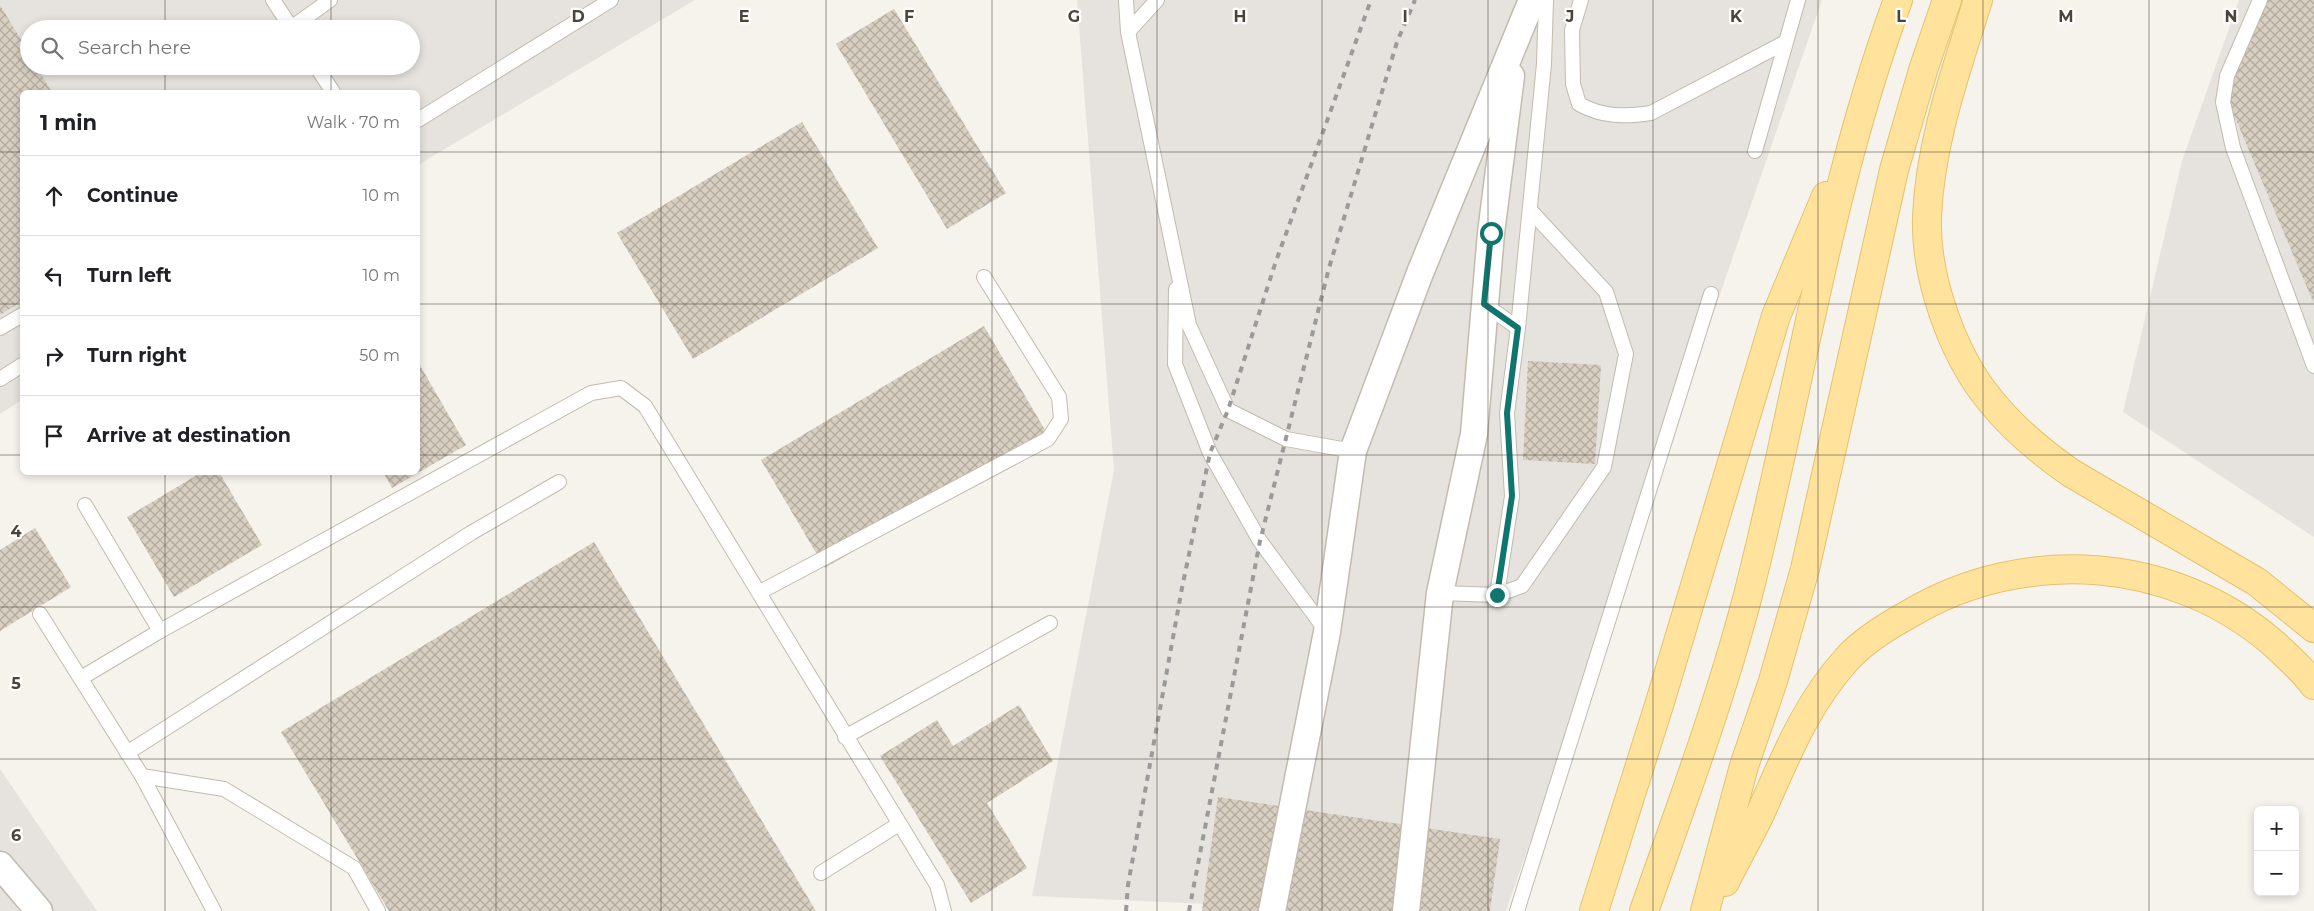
<!DOCTYPE html>
<html lang="en">
<head>
<meta charset="utf-8">
<style>
  :root { --surface:#fff; --page:#f2f2f2; --text:#202124; --muted:#757577; --line:#e0e0e0 }
  body { margin:0; font-family:Montserrat,sans-serif; background:var(--page); color:var(--text) }
  .controls { position:absolute; right:15px; bottom:15px; display:grid; overflow:hidden; border-radius:8px; box-shadow:0 2px 8px #0003 }
  .controls button { width:45px; height:45px; display:grid; place-items:center; padding:0; border:0; border-bottom:1px solid var(--line); background:var(--surface); color:var(--text); font:25px sans-serif }
  .stop { position:absolute; width:15px; height:15px; margin:-11px; border:4px solid #0f766e; border-radius:50%; background:#fff }
  .stop.end { background:#0f766e; border-color:#fff; box-shadow:0 1px 5px #0008 }
  .list { margin:0; padding:0; list-style:none }
  h2 { display:flex; justify-content:space-between; align-items:center; height:65px; margin:0; padding:0 20px; font-size:21px }
  h2 small { font-size:16px; font-weight:400; color:var(--muted) }
  .list li { display:grid; grid-template-columns:32px 1fr auto; gap:15px; align-items:center; box-sizing:border-box; height:80px; padding:0 20px; border-top:1px solid var(--line) }
  .list b { display:block; font-size:19px; white-space:nowrap }
  .list em { font-size:16px; font-style:normal; color:var(--muted) }
  .icon { flex:none; width:28px; height:28px; fill:none; stroke:currentColor; stroke-width:2; stroke-linecap:round; stroke-linejoin:round }
  .map { position:relative; flex:none; width:2314px; height:911px; overflow:hidden }
  .search { position:absolute; background:var(--surface); box-shadow:0 2px 8px #0003; left:20px; top:20px; width:400px; height:55px; display:flex; align-items:center; gap:12px; box-sizing:border-box; padding:0 18px; border-radius:28px; color:var(--muted); font-size:19px }
  .panel { position:absolute; background:var(--surface); box-shadow:0 2px 8px #0003; left:20px; top:90px; width:400px; height:385px; border-radius:8px }
  .map>svg:first-child { display:block }
  .industrial { fill:#e6e2dd; fill-rule:evenodd }
  .building { fill:url(#building-cross-hatch) }
  .lines { fill:none; stroke-linecap:round; stroke-linejoin:round }
  .service-casing { stroke:#c2bbae; stroke-width:16 }
  .minor-casing { stroke:#c2bbae; stroke-width:29 }
  .primary-casing { stroke:#e6c16a; stroke-width:30 }
  .service { stroke:#fff; stroke-width:14 }
  .minor { stroke:#fff; stroke-width:26 }
  .primary { stroke:#ffe39c; stroke-width:28 }
  .rail { stroke:#9a9a9a; stroke-width:4; stroke-dasharray:6 6; stroke-linecap:butt }
  .route { stroke:#0f766e; stroke-width:6 }
  .grid { fill:none; stroke:#4b4439; stroke-width:1; stroke-opacity:0.55 }
  .grid-label { font-size:16px; text-anchor:middle; font-weight:bold; fill:#4b4439; stroke:#fff; stroke-width:4.5; stroke-linejoin:round; paint-order:stroke }
</style>
</head>
<body>
<div class="map">
<svg width="2314" height="911" viewBox="0 0 2314 911">
  <defs>
    <pattern id="building-cross-hatch" width="8" height="8" patternUnits="userSpaceOnUse" patternTransform="scale(1.25)"><rect width="8" height="8" fill="#d8cfc1"/><path d="M0 0l8 8M0 8l8-8" fill="none" stroke="#b1aa9e"/></pattern>
  </defs>
  <rect width="100%" height="100%" fill="#f6f3ec"/>
  <g class="industrial">
    <path d="M0,0H695L418,165V92H22V400L0,414ZM29,29H411V66H29Z"/>
    <path d="M1077,0H1822L1506,911H1297L1272,907L1032,896L1114,470Z"/>
    <path d="M2239,0H2314V537L2123,412L2182,161Z"/>
    <path d="M0,769L97,911H0Z"/>
  </g>
  <g class="building">
    <path d="M2267,0H2314V304L2226,96Z"/>
    <path d="M0,5L29,53V66H36L52,92H22V301L0,315Z"/>
    <path d="M894,9L1006,193L947,229L836,44Z"/>
    <path d="M802,122L878,248L693,359L617,233Z"/>
    <path d="M984,326L1048,435L825,568L761,460Z"/>
    <path d="M1528,361L1601,365L1595,464L1523,460Z"/>
    <path d="M418,362L466,445L392,488L383,472H418Z"/>
    <path d="M202,472H219L262,545L174,597L127,517Z"/>
    <path d="M35,528L71,587L0,631V550Z"/>
    <path d="M594,542L816,911H389L281,732Z"/>
    <path d="M1019,705L1053,761L987,803L1027,868L971,903L880,756L937,720L953,746Z"/>
    <path d="M1218,797L1500,839L1490,911H1202Z"/>
  </g>
  <g class="lines">
    <g class="service-casing">
      <g id="service">
        <path d="M273,0L292,29"/>
        <path d="M1126,0L1128,32L1189,325L1228,410L1286,439L1353,451"/>
        <path d="M1581,0L1572,30L1573,84L1579,104C1602,117 1625,117 1651,113L1784,43"/>
        <path d="M2260,0L2227,76L2223,102L2233,148L2314,366"/>
        <path d="M291,28L330,0"/>
        <path d="M1128,32L1157,0"/>
        <path d="M316,66L333,92"/>
        <path d="M418,120L611,0"/>
        <path d="M1755,151L1798,0"/>
        <path d="M1176,289L1175,364L1210,453L1260,541L1327,632"/>
        <path d="M1484,304L1518,328"/>
        <path d="M0,328L22,315"/>
        <path d="M0,379L22,365"/>
        <path d="M85,505L160,631"/>
        <path d="M760,592L1048,439L1061,419L1059,397L984,277"/>
        <path d="M1440,593L1497,595L1512,496L1507,413L1518,328L1544,64L1546,0"/>
        <path d="M1497,595L1522,586L1604,467L1626,354L1606,292L1530,210"/>
        <path d="M40,614L142,776L214,911"/>
        <path d="M81,678L160,631L591,393L621,388L645,406C743,565 839,726 937,885L944,911"/>
        <path d="M845,737L1050,623"/>
        <path d="M127,753L471,533L559,482"/>
        <path d="M142,776L224,789L354,868L378,911"/>
        <path d="M821,873L899,824"/>
        <path d="M1517,911L1711,294"/>
      </g>
    </g>
    <g class="minor-casing">
      <g id="minor">
        <path d="M0,865L39,911"/>
        <path d="M1272,911L1327,632L1353,451L1420,273L1532,0"/>
        <path d="M1406,911L1440,593L1474,434L1491,233L1511,76"/>
      </g>
    </g>
    <g class="primary-casing">
      <g id="primary">
        <path d="M1978,0C1956,71 1930,142 1927,217C1925,276 1952,354 1990,400C2013,429 2041,452 2071,473L2257,582L2314,628"/>
        <path d="M1725,882C1737,858 1750,835 1761,812C1785,758 1806,704 1847,659C1863,641 1889,625 1911,613C2025,546 2172,556 2273,643C2287,656 2302,669 2314,685"/>
        <path d="M1594,911L1660,702L1776,316L1826,196"/>
        <path d="M1644,911C1681,806 1720,702 1748,595C1799,397 1827,192 1898,0"/>
        <path d="M1705,911L1744,766L1773,681L1805,569L1894,170L1924,67L1947,0"/>
      </g>
    </g>
    <use href="#service" class="service"/>
    <use href="#minor" class="minor"/>
    <use href="#primary" class="primary"/>
    <g class="rail">
      <path d="M1126,911L1128,885L1182,588L1210,453L1228,410L1275,264L1371,0"/>
      <path d="M1189,911L1260,541L1329,268L1397,42L1415,0"/>
    </g>
  </g>
  <g class="lines">
    <path class="route" d="M1491,233L1484,304L1518,328L1507,413L1512,496L1497,595"/>
  </g>
  <path class="grid" d="M165,0V29M331,0V29M496,0V911M661,0V911M826,0V911M992,0V911M1157,0V911M1322,0V911M1488,0V911M1653,0V911M1818,0V911M1983,0V911M2149,0V911M165,66V92M331,66V92M0,152H22M418,152H2314M0,304H22M418,304H2314M0,455H22M418,455H2314M165,472V911M331,472V911M0,607H2314M0,759H2314"/>
  <g class="grid-label">
    <text x="578" y="22">D</text>
    <text x="744" y="22">E</text>
    <text x="909" y="22">F</text>
    <text x="1074" y="22">G</text>
    <text x="1240" y="22">H</text>
    <text x="1405" y="22">I</text>
    <text x="1570" y="22">J</text>
    <text x="1736" y="22">K</text>
    <text x="1901" y="22">L</text>
    <text x="2066" y="22">M</text>
    <text x="2231" y="22">N</text>
    <text x="16" y="537">4</text>
    <text x="16" y="689">5</text>
    <text x="16" y="841">6</text>
  </g>
</svg>
<div class="controls">
<button>+</button>
<button>−</button>
</div>
<div class="stop" style="left:1491px;top:233px"></div>
<div class="stop end" style="left:1497px;top:595px"></div>
<div class="search"><svg class="icon" aria-label="search" viewBox="0 0 24 24"><circle cx="10" cy="10" r="6"/><path d="M15 15l6 6"/></svg>Search here</div>
<section class="panel">
<h2>1 min<small>Walk · 70 m</small></h2>
<ul class="list">
<li><svg class="icon" aria-label="ahead" viewBox="0 0 24 24"><path d="M12 20V5M6 11l6-6 6 6"/></svg><div><b>Continue</b></div><em>10 m</em></li>
<li><svg class="icon" aria-label="left" viewBox="0 0 24 24"><path d="M17 20v-9H6M10 6l-5 5 5 5"/></svg><div><b>Turn left</b></div><em>10 m</em></li>
<li><svg class="icon" aria-label="right" viewBox="0 0 24 24"><path d="M7 20v-9h11M14 6l5 5-5 5"/></svg><div><b>Turn right</b></div><em>50 m</em></li>
<li><svg class="icon" aria-label="arrive" viewBox="0 0 24 24"><path d="M6 21V4h12l-3 4 3 4H6"/></svg><div><b>Arrive at destination</b></div></li>
</ul>
</section>
</div>
</body>
</html>
